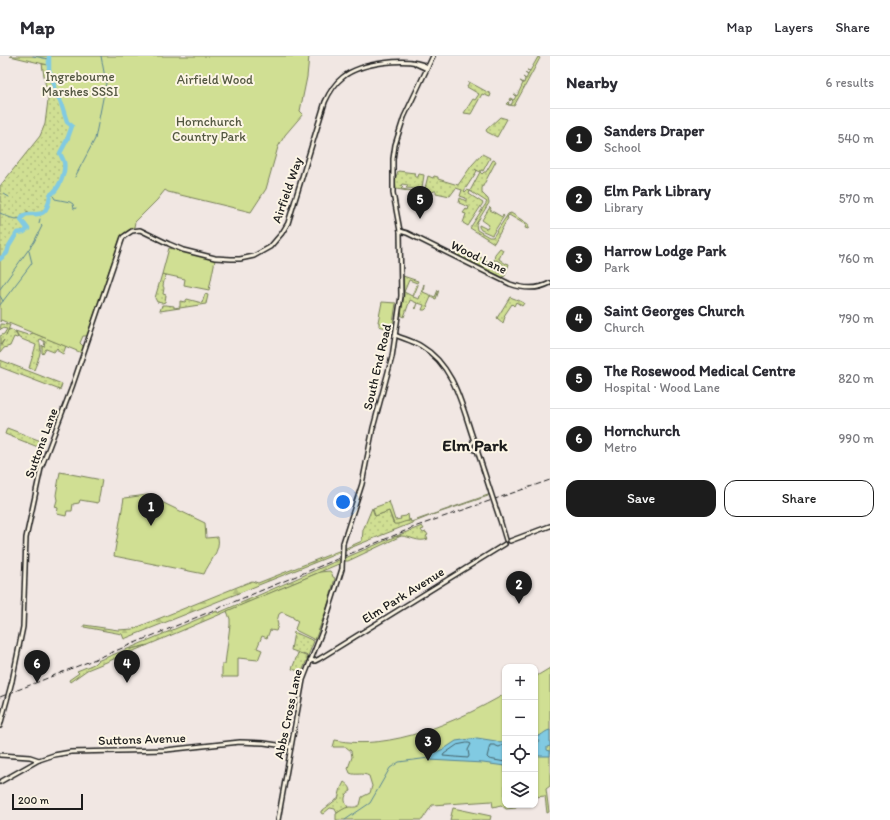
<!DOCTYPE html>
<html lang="en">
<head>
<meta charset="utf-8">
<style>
  :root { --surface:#fff; --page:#f2f2f3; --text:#2b2b33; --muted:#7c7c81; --line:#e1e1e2; --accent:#1c1c1c }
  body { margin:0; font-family:Itim,sans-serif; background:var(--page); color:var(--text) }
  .controls { position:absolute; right:12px; bottom:12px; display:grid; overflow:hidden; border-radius:8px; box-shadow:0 1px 3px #0004 }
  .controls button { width:36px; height:36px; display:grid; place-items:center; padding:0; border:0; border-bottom:1px solid var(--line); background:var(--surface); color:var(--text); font:20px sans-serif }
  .scale { position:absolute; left:12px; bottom:10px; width:71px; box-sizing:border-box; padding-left:4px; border:2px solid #1c1c1c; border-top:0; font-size:11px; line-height:14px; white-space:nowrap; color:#1c1c1c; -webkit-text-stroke:3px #fcf5e5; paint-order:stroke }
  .you { position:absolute; left:343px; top:446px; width:14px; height:14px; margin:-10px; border:3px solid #fff; border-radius:50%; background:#1a73e8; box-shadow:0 0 0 6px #1a73e833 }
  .badge { display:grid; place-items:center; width:26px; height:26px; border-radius:50%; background:var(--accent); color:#fff; font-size:13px; font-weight:700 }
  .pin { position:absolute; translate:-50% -33px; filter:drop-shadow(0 1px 2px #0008) }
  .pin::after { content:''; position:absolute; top:21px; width:14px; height:12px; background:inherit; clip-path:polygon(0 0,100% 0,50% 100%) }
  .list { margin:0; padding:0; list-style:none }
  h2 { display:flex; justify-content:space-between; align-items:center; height:52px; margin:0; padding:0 16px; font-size:17px }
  h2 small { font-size:13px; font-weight:400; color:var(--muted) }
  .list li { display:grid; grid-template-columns:26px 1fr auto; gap:12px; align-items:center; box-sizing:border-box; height:60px; padding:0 16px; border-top:1px solid var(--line) }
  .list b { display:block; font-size:15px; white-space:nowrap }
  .list p { margin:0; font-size:13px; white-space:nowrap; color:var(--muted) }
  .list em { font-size:13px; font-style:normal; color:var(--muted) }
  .actions { display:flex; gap:8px; padding:12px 16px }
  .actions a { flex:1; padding:9px 0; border:1px solid var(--accent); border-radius:12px; text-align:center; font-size:14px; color:var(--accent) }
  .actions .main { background:var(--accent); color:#fff }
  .icon { flex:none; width:22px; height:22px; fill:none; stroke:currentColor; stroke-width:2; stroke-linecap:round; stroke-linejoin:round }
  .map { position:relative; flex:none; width:550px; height:764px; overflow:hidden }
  header { display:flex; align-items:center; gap:24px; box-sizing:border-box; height:56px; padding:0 20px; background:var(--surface); border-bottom:1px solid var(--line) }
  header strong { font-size:19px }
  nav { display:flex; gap:22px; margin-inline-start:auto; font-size:14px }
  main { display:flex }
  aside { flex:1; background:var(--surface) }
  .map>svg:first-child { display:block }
  .grass { fill:url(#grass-dots); stroke:#767e58 }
  .forest { fill:url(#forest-firs); stroke:#767e58 }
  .park { fill:#d0df93; stroke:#767e58 }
  .garden { fill:url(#garden-furrows); stroke:#767e58 }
  .water { fill:#81cae2; stroke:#598493 }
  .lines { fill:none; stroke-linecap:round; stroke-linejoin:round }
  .shore { stroke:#44626b; stroke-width:1 }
  .stream { stroke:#598493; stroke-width:1 }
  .river { stroke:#81cae2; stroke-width:4.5 }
  .tertiary-casing { stroke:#1c1c1c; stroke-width:6 }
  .tertiary { stroke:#fcf5e5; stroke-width:3 }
  .rail { stroke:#1c1c1c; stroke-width:1; stroke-dasharray:6 3; stroke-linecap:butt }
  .tertiary-bridge-casing { stroke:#1c1c1c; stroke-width:6; stroke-linecap:butt }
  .tertiary-bridge { stroke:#fcf5e5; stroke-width:3 }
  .labels { text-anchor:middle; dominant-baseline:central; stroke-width:4; stroke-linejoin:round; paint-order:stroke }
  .park-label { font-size:13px; fill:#525640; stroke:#fcf5e5 }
  .street-label { font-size:13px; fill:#1c1c1c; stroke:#fcf5e5 }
  .district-label { font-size:17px; font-weight:bold; fill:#1c1c1c; stroke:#fcf5e5 }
</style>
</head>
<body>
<header>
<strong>Map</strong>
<nav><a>Map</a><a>Layers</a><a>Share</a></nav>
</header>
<main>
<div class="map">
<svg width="550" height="764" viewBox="0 0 550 764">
  <defs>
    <pattern id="grass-dots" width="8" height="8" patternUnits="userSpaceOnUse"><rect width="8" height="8" fill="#d0df93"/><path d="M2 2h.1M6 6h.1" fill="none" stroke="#b2bf7e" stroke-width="1.8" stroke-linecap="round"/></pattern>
    <pattern id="forest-firs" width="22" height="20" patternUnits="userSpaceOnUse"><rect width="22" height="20" fill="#d0df93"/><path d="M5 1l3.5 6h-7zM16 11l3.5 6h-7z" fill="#b2bf7e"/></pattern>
    <pattern id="garden-furrows" width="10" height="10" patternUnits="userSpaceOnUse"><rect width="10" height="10" fill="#d0df93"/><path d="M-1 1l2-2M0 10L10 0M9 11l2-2" fill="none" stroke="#b2bf7e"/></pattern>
  </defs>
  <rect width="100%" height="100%" fill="#f1e7e3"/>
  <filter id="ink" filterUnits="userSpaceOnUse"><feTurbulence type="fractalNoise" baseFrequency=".025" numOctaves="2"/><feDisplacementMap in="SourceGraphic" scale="8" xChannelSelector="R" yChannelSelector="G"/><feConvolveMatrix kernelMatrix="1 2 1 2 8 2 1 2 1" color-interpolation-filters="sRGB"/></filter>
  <g filter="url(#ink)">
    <g class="grass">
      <path d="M42,8H48L49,14L53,23L55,39L60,44L69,68L72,70L67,84L60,97C61,100 63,103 64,106C65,117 60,133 50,139C49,153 42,165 27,155L26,169L28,173L24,176H19L7,197L0,203V130L40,80L45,68L48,44Z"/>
      <path d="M469,26L491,38L490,41L482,38L471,58L464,57L473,43L475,44L479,38L467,31Z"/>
      <path d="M500,61L507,63L497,81L487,76L486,74Z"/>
      <path d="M482,98L490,102L483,115L481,114L480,116L475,113L477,115L464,135L465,136L467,134L470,135L480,116L482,118L484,116H486L493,104L496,105L482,132V137L488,143L489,147L476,168L477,174L489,181H493L508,158L511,157L528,168L529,171L528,173L525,172L526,169L509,159L507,161L508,162L494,187L470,172L487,146L470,135L469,138L483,147L468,170L463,167L466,158L463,157L466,153L468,154L469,151L459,147L460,142L466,145V142L460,140L462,134L456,132L450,140L436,137V135H434L433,136L425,132L428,120L433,122L434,120L438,121V123L458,129L472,109Z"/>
      <path d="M398,115L415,117L414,119L415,121H418L419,118L424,119L422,132L419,133L406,132L407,131L408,129L402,128L401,130L403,131L401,133L433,138V139L396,133L395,124Z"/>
      <path d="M500,192L503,194L499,203L506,208V207L509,208L505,220L502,221L456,198L457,195L478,206L480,201L491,207L489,211L501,217L505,210L497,204L494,205L495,198Z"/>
      <path d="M162,218L167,219L165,220L163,230L164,232L163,238L166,239L165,246L162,247L157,246L155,242Z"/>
      <path d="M403,220L418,225L417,227L409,224L404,236L412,240L416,229H418L413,241L419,243L424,228L423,236L435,241L438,234H439L436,243L431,241L427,250L428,251L425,254H422L424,249L418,247L416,253L415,252L417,247L410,244L404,261L401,259L404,239Z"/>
      <path d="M205,238L208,239L206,248L160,255L162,249H166L174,250V252L180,251V245L185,246L187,243L202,247Z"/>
      <path d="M510,241L518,244L524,247L522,250L516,246L514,250L512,248L504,260L505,261L503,267L497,262Z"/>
      <path d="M1,268L10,269L6,280L9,273L14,275L18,281L17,282L14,281L10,290L4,292L0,297V291L4,284L0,289V280L4,278L7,273L2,272L0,274Z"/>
      <path d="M15,275L28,279L33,277L66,290L63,298L58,295V293L57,292L54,296L46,293L43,298L42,297V289L44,291L45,286L41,283L39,284C43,294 38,304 34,314L29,312L36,289L19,282Z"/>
      <path d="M0,304L62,328L60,334L0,311Z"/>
      <path d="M7,372L41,385L38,391L5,378Z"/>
      <path d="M488,439V440L432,459L345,494L346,492L362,485L363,474L372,452L375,460L389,455L393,467L398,468L403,465H409L410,463L411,466Z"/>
      <path d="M422,470L424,473L421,474L423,477L426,476L428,479L426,480L428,483C418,487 410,480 401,480C399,480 397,481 394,481Z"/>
      <path d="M294,576L314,585L308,600L291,594Z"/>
      <path d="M148,589L87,614L70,626L69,624L79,617L77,615L94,608L97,605L130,592V593Z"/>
      <path d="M298,597L308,601L302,616L292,613Z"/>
      <path d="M344,726C348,729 350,730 351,735C344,738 343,745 348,751L337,757L335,753L330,752L323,758L321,757V755C327,752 333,745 338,743L341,732Z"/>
    </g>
    <g class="forest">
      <path d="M401,480L348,505H345V502L394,481Z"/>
      <path d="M341,494V496L124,583L122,578L84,571V569L118,574L133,573L252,525L258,527Z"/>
      <path d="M341,503V507L148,589L130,593V592L217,555L218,557Z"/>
    </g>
    <g class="park">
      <path d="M10,0H309L307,21L300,55L303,58L285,79L278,91L266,133L251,156L168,136L165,134L157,144L135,166L134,171L127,175L121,180L87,280H83L80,287L84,291L82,297L1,264L0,266V203L7,197L9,190L17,177L28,174L21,164C27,148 47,173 50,139C60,133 65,117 64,106C63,103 61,100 60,97L67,84L72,70L67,66L60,44L55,39L53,23L49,14L48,9Z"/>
      <path d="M490,151L491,152L490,154L502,161L503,159L504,160L492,179L481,174L479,171V169L487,173L489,169L482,164Z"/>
      <path d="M169,192L215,204L209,234L184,229L185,223L162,218Z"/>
      <path d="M382,246L396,247L392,274L379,270V266H378Z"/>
      <path d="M60,416L102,424L98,447L80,444L79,447L73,448L72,455H67L66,460L57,458L58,452L55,451L57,444L56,439Z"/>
      <path d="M147,439L205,467L206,482L218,481C221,495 209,506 204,518L114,500L124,442Z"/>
      <path d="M389,445L395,464L401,463L400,461L406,460L408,458L409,465C404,465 399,469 394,468L389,455L375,460L373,452L387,447Z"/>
      <path d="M330,515L332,518L333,521L335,522L327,552L315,584L297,575L295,573L298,565L293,562V561L282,556L279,558L277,565L278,569L276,575L270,574L267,582L262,580L257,592L262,594L258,604L238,602V621H222V608H225L230,569V563L227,555L320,516Z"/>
      <path d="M550,612V730L546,733L549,756L547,757L545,740L535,741V621Z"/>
      <path d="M505,638V749H516V752L506,753L501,749L493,751L492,745L432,749L422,764H336V758C340,755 344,752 349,751C354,751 355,752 360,749L362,741L370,737L372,730L369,720C362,716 356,720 350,717L348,712L352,701L351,695L346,691H333L335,684C390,696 458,665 505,638Z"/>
      <path d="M453,752L491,760L490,764H450Z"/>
    </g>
    <path class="garden" d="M538,1L540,2L524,32H523H524L514,50L506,48L508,46H509L508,49H511L513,45L511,43L510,45L509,44L510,42L514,44L516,40L514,38L517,40L519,36L523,27L520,25L524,27L525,23L523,21L526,23L528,19L525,17L528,19L530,15L527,14L530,15Z"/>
    <g class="water">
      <path d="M550,674V690L547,691V694L550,695V700H535V693L539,685L535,684V681C541,681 544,675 550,674Z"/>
      <path d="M477,682L496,685L500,687L505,684V710L483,707L429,704V700L430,698L444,693L456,685Z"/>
    </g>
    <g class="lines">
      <g class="shore">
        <path d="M467,687H469L471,688L468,694L469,700L468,702L443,700L444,698L457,689Z"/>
        <path d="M505,688L499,691L494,689H490L487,701L489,703L505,706"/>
      </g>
      <g class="stream">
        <path d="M33,0L48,3"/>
        <path d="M75,121L95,83L106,27L101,0"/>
        <path d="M4,138L9,141"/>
        <path d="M52,138L55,143L70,146L73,148L74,153L76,152"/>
        <path d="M0,157C7,160 14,165 21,162"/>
        <path d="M39,159L40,160"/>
        <path d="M0,233L34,186L42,170L39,167L40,163"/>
        <path d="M0,240L3,245"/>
        <path d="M0,249L32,207L29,195"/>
        <path d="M505,738V742"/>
        <path d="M345,764L370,747L390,712L399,706L429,702"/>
      </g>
      <path class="river" d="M0,203L7,197L9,190L17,177L24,176L28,173L21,164C27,148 46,173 50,139C59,134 66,116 64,106C63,103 61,100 60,97L67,84L72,70L67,66L60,44L55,39L53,23L49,14V0"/>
      <g class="tertiary-casing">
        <g id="tertiary">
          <path d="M416,8L427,13"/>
          <path d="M400,175L407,177L510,228C524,233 537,234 550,227"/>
          <path d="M395,279C404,283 413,285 421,290C455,310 462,351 474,385"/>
          <path d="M474,385L471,388V391L474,394H477"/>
          <path d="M474,385L478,386L480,389L477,394"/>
          <path d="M477,394L491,437"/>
          <path d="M500,464L506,484"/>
          <path d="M510,485L550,470"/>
          <path d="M343,487L362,428L373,372L392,301L398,260L401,240L400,175L393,137V103L395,89L404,61L433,0"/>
          <path d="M310,604L315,605L319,603L505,488"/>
          <path d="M12,625L23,571L26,482L41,412L72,331L123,181L132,175L140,174L169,188L183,194L215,202L231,203H240L254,200L270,191L282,177L288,167L325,46C329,37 334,28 343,21C360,7 409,0 428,11"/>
          <path d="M0,670L7,644"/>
          <path d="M0,699L30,701L39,704"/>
          <path d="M0,726L39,704L54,699L71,696L166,694L240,686L264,687L291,691"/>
          <path d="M278,764L303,624L323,573L342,513"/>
        </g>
      </g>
      <use href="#tertiary" class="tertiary"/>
      <path class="rail" d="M0,641L108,598L417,470L550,424"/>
      <g class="tertiary-bridge-casing">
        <g id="tertiary-bridge">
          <path d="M491,437L500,464"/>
          <path d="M342,513L343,487"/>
          <path d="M7,644L12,625"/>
        </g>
      </g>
      <use href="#tertiary-bridge" class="tertiary-bridge"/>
    </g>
  </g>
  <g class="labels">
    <g class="park-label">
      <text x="80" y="20">Ingrebourne<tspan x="80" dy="15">Marshes SSSI</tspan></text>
      <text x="215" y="23">Airfield Wood</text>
      <text x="209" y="65">Hornchurch<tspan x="209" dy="15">Country Park</tspan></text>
    </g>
    <g class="street-label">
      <text transform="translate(287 134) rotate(-71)">Airfield Way</text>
      <text transform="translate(479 201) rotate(26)">Wood Lane</text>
      <text transform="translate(377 311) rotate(-77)">South End Road</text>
      <text transform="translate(41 387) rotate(-70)">Suttons Lane</text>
      <text transform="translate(403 539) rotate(-32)">Elm Park Avenue</text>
      <text transform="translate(288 658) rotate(-78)">Abbs Cross Lane</text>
      <text transform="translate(142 683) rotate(-2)">Suttons Avenue</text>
    </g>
    <g class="district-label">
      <text x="475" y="389">Elm Park</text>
    </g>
  </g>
</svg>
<div class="controls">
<button>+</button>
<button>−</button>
<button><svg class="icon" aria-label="locate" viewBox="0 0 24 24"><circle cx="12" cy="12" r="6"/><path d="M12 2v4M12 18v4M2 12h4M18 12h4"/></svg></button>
<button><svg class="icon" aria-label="layers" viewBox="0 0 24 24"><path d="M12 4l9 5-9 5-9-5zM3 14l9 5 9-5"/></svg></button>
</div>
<div class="scale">200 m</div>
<div class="you"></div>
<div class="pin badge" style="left:151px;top:470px">1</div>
<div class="pin badge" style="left:519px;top:548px">2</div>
<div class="pin badge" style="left:428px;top:705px">3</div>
<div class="pin badge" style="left:127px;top:627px">4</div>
<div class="pin badge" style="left:420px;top:163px">5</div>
<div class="pin badge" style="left:37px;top:627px">6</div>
</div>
<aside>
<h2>Nearby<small>6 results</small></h2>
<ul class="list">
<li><span class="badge">1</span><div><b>Sanders Draper</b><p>School</p></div><em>540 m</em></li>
<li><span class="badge">2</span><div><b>Elm Park Library</b><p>Library</p></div><em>570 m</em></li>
<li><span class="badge">3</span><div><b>Harrow Lodge Park</b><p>Park</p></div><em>760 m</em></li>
<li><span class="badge">4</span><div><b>Saint Georges Church</b><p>Church</p></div><em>790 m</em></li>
<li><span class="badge">5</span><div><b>The Rosewood Medical Centre</b><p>Hospital · Wood Lane</p></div><em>820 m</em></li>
<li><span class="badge">6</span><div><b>Hornchurch</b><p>Metro</p></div><em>990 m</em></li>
</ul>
<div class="actions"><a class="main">Save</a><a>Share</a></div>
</aside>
</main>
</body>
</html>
